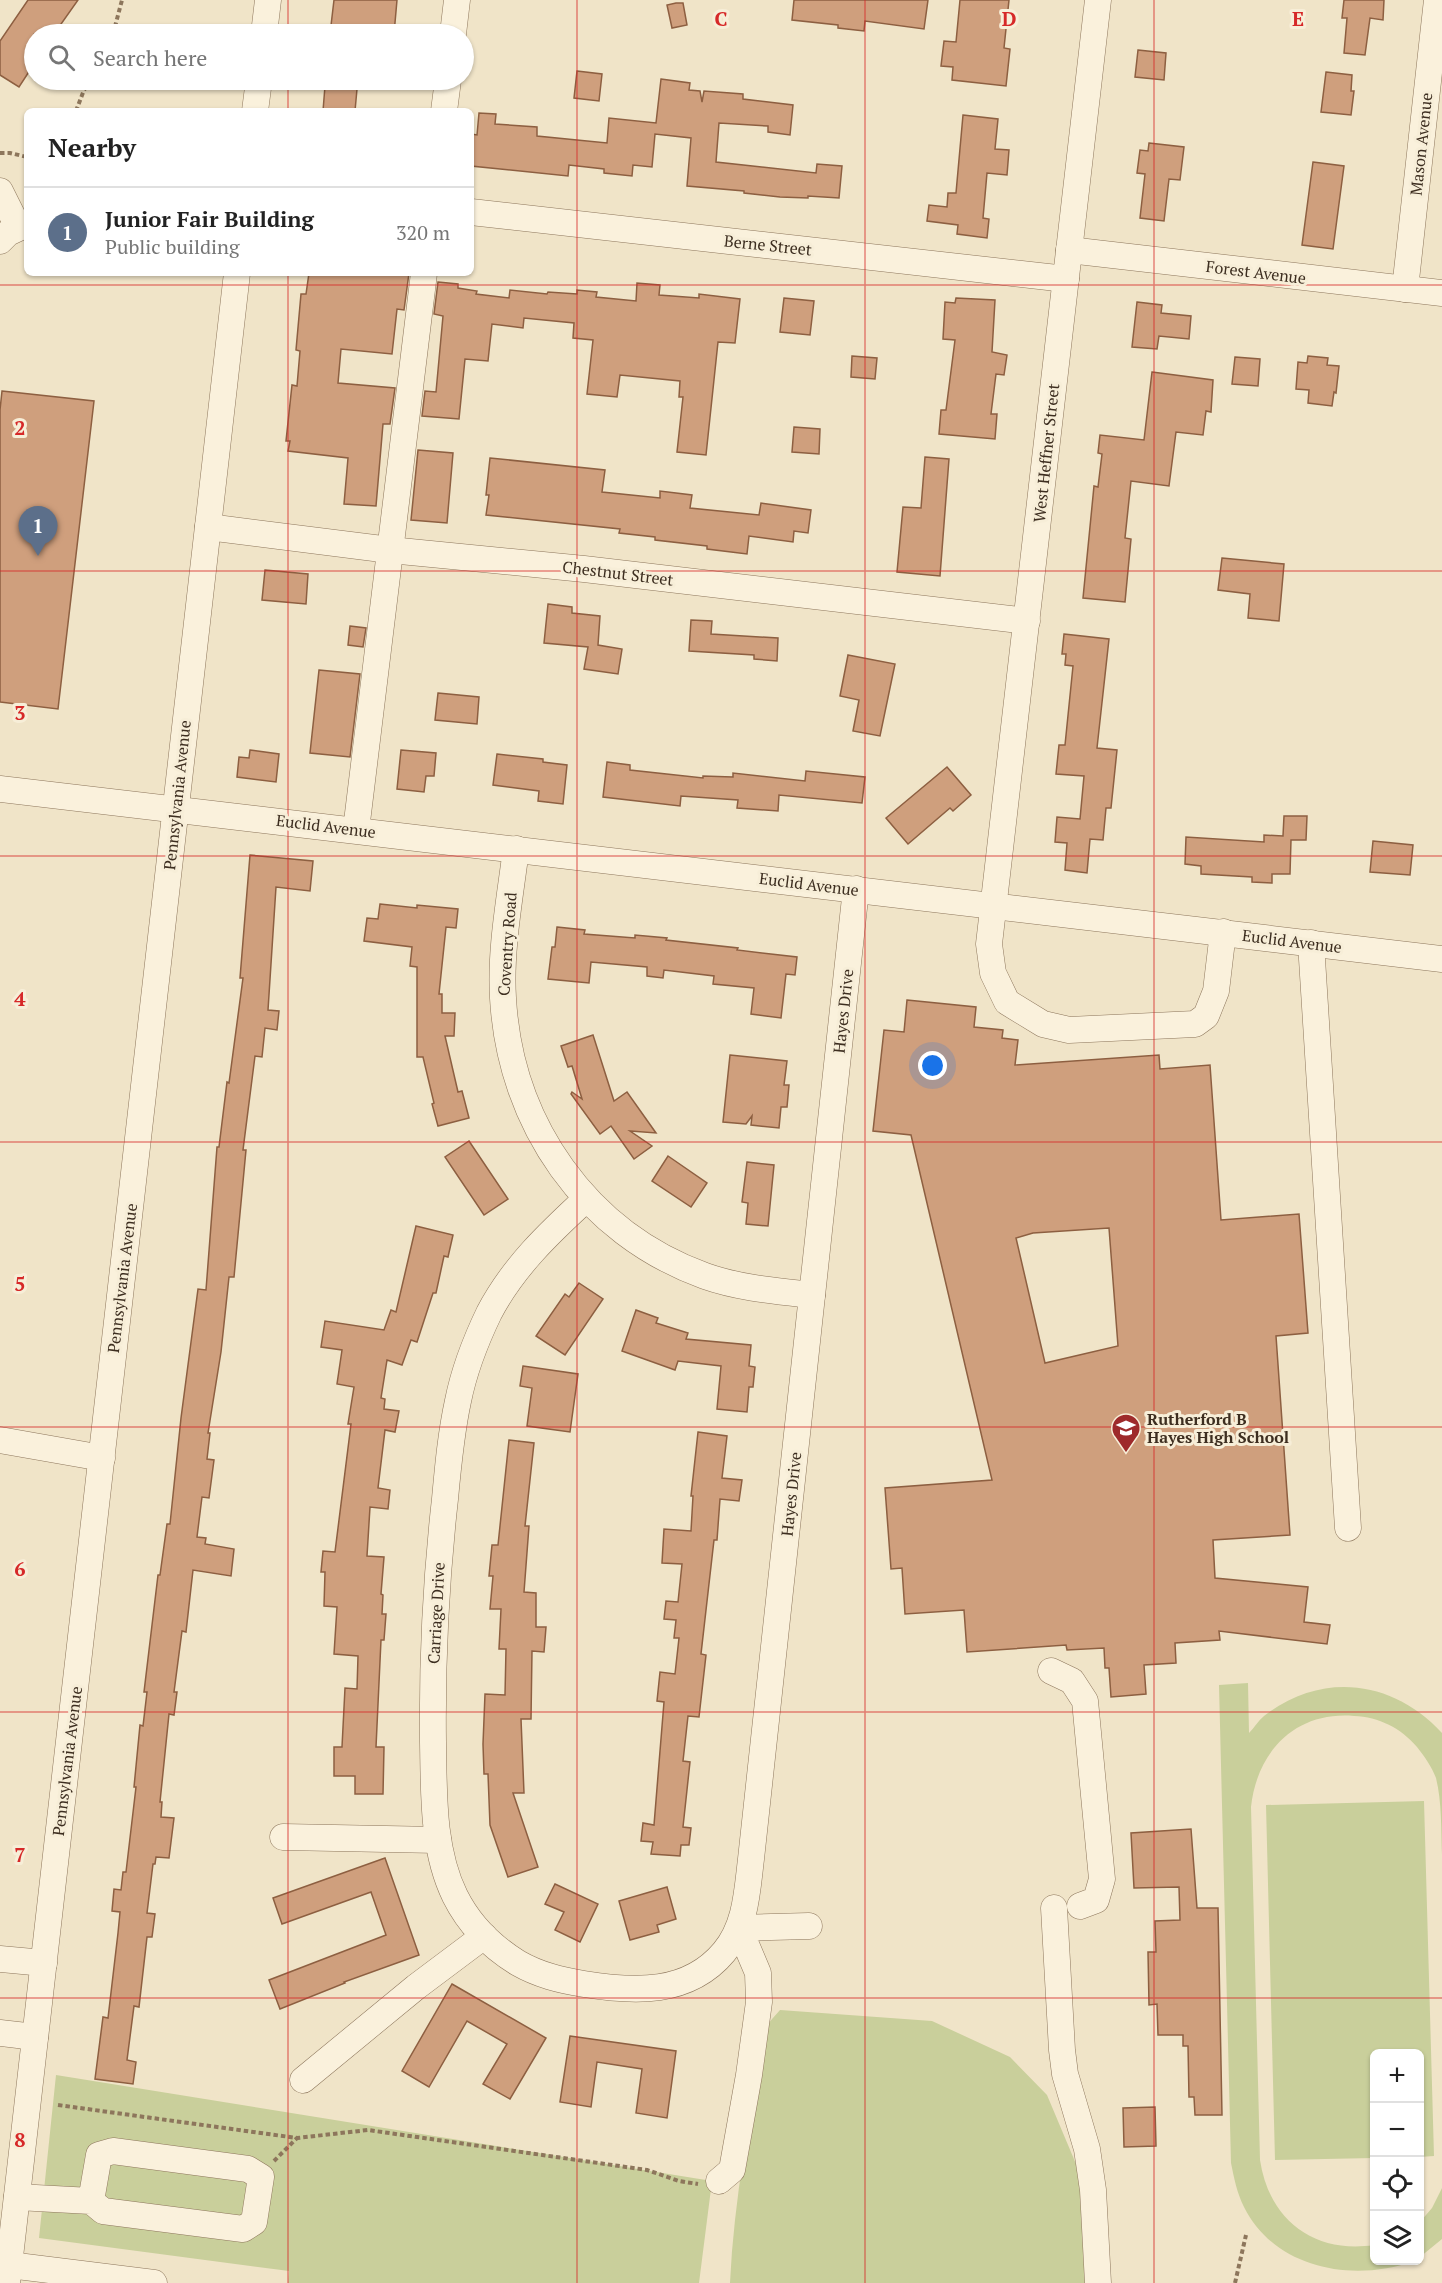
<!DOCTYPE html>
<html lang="en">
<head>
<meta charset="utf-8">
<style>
  :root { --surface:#fff; --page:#f2f2f2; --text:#222; --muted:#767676; --line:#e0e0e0; --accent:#2563eb }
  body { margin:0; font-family:"PT Serif",serif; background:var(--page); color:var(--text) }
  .controls { position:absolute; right:18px; bottom:18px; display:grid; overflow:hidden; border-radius:9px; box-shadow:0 2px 4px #0004 }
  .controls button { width:54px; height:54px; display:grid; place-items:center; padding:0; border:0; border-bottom:2px solid var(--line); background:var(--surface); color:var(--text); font:30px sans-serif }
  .you { position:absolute; left:933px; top:1066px; width:21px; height:21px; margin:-15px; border:4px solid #fff; border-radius:50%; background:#1a73e8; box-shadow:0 0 0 9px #1a73e833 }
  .badge { display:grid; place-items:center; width:39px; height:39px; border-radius:50%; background:var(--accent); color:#fff; font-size:20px; font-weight:700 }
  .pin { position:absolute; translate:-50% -50px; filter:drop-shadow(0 2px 3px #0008) }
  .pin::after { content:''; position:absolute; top:32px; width:21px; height:18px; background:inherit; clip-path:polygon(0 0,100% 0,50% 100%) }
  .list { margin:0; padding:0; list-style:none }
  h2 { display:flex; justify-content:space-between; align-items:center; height:78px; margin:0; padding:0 24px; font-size:26px }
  h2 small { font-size:20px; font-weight:400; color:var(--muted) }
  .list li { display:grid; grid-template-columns:39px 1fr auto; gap:18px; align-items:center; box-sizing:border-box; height:90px; padding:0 24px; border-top:2px solid var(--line) }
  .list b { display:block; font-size:22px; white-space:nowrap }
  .list p { margin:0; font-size:20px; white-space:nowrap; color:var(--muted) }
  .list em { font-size:20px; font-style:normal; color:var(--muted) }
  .icon { flex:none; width:33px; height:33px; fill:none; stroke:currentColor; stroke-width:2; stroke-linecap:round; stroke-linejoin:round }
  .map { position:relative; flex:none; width:1442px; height:2283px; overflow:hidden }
  .search { position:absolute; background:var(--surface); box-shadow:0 2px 4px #0004; left:24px; top:24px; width:450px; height:66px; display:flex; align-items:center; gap:15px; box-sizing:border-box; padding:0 21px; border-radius:33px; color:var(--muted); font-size:22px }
  .panel { position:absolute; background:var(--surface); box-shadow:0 2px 4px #0004; left:24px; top:108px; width:450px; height:168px; border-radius:9px }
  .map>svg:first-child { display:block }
  .green { fill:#c9cf9b }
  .building { fill:#cf9f7d; stroke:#8d5f41; stroke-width:1.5; fill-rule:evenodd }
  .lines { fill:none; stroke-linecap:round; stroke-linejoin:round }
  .minor-casing { stroke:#8d765c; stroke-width:27 }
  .path { stroke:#8d765c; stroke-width:4; stroke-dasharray:4.5 3; stroke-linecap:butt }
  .minor { stroke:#faf1dc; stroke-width:26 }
  .grid { fill:none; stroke:#d62828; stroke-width:1.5; stroke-opacity:0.55 }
  .labels { text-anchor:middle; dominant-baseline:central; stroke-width:6; stroke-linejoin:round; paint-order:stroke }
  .street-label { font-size:16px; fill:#3d2e20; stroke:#f7eed8 }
  .poi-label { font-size:16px; font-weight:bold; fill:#3d2e20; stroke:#f7eed8; text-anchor:start }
  .grid-label { font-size:20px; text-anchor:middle; font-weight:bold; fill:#d62828; stroke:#f7eed8; stroke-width:6; stroke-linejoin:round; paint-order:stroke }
</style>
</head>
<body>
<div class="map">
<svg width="1442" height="2283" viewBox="0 0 1442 2283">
  <rect width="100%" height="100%" fill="#f0e4c8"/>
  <g class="green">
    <path d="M1248,1683L1249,1733C1254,1728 1258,1721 1264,1716C1322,1671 1393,1680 1442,1733V1855C1441,1830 1442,1802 1436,1778C1432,1767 1424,1756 1417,1747C1401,1728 1379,1717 1354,1716C1296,1711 1257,1751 1251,1807L1260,2160C1269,2220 1314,2254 1374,2245V2260L1414,2261C1353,2283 1275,2269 1244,2207C1237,2193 1234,2178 1231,2163L1219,1685Z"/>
    <path d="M1424,1801L1434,2156L1420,2157V2054H1374V2158L1275,2160L1266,1805Z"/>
    <path d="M780,2010L932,2021L1010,2057L1047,2095L1084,2183L1085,2283H730C734,2197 751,2112 765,2027Z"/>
    <path d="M56,2075L712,2181L699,2283H288L289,2271L39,2238Z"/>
    <path d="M1442,2188V2239L1420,2257V2222L1432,2208Z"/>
  </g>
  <g class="building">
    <path d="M28,0H78L54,34H34V64L19,87L0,75V41Z"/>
    <path d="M334,0H397L394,34H330Z"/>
    <path d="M794,0H928L924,29L865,21L864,31L838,28V25L792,20Z"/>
    <path d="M960,0H1009L1004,48L1010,49L1006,86L952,80L953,67L941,66L944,41L956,42Z"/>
    <path d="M1344,0H1384L1383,20L1370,18L1365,55L1344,53L1347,18H1342Z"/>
    <path d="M676,3H683L687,25L672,28L667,5Z"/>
    <path d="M1138,50L1166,53L1164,80L1135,77Z"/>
    <path d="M577,71L602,74L599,101L574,98Z"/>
    <path d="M1326,72L1352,75L1351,91H1354L1351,115L1321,112Z"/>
    <path d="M661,79L690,83L689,90L700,91L702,102L704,91L743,94V99L793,105L790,135L768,132V126L719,123L716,162L816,173L817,164L842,166L839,198L808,196V198L780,197L744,193V191L687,186L691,138L655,134L652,167L633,165L632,176L604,173V169L569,165L568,176L471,166V134L477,135L479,113L496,114L495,124L537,127V136L607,143L609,118L656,123Z"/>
    <path d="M325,86L357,89L355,111H323Z"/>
    <path d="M963,115L998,119L995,149L1009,150L1007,175L987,173L983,218L989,219L987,238L957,234L958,225L927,221L929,205L947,207L948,193H956Z"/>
    <path d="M1149,143L1184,147L1180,180L1169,179L1164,221L1140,218L1145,174L1137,173L1140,150L1148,151Z"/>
    <path d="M1313,162L1344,166L1333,249L1302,245Z"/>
    <path d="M309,273H409L404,310L397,309L392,354L341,349L338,383L395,388L390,424H383L376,506L344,504L348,458L288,451L290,441H286L292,385L297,386L300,351L296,350L301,294H306Z"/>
    <path d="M438,282L458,284V288L477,291L476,294L509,298L510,290L547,294L548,292L577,294V290L597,292L596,297L636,301L637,283L660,285L659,295L699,298V294L740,299L735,343L718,342L706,455L677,452L683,397H679L680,381L620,375L617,397L587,394L593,340L573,338L574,323L524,318L523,328L492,324L488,361L465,359L459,419L422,416L425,391L436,392L443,316L434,314Z"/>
    <path d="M784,298L814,301L810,335L780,332Z"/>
    <path d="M956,298L995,300L992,352L1007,355L1004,375L996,374L991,414H997L995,439L939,434L941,410H946L955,340L943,339L945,302L955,303Z"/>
    <path d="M1137,302L1162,305L1161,313L1191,316L1189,339L1159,336L1157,349L1132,347Z"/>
    <path d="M852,356L877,358L875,379L851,377Z"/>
    <path d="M1308,356L1328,358L1327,365L1339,366L1336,393L1334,392L1332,406L1308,403L1309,390L1296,389L1298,362L1307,363Z"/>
    <path d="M1235,357L1260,359L1258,386L1232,384Z"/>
    <path d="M1152,372L1213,380L1211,412L1206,411L1203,435L1176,432L1169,486L1131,481L1125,538L1131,539L1125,602L1083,598L1094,486L1098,487L1102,454L1098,453L1100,435L1144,440Z"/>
    <path d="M2,391L94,401L58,709L0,702V410Z"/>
    <path d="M794,427L820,429L819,454L792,452Z"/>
    <path d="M418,450L453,453L447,523L411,520Z"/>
    <path d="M925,457L949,459L940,576L897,572L903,507L921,508Z"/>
    <path d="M490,458L605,470L602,492L660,498V491L692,495L690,508L759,515L761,503L811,510L808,533L794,531L793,542L749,536L747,554L707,549V546L655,540V537L619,533L620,529L486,515L489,495H486Z"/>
    <path d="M1222,558L1284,564L1279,621L1248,618L1250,594L1218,590Z"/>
    <path d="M265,570L308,574L306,604L262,600Z"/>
    <path d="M548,604L572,607V613L600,616L598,645L622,649L618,674L584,669L588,647L544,643Z"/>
    <path d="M691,620L712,621L711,634L778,638L777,661L754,659V655L689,651Z"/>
    <path d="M350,626L366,628L363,647L348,645Z"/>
    <path d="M1064,634L1109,639L1097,748L1117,750L1111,808H1106L1103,840L1090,839L1087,873L1065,870L1067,843L1055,842L1057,817L1080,819L1084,776L1056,774L1059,745H1065L1073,666L1065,665L1066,654H1062Z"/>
    <path d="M848,655L895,664L880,736L853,731L859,700L840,696Z"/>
    <path d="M319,670L360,674L350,757L310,753Z"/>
    <path d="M438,693L479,697L477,724L435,720Z"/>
    <path d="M250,750L279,754L276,782L237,777L239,757L249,758Z"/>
    <path d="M401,750L436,753L434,776H426L424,792L397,789Z"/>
    <path d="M497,754L543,759V762L567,765L563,804L538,801L539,791L493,785Z"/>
    <path d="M607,762L630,765V770L703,778V776L733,777V773L805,781L806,771L865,777L862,803L779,795L778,811L737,808L738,800L681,796L680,806L603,797Z"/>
    <path d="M947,767L971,795L953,811L950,808L908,844L886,818Z"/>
    <path d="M1284,816H1307L1306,840H1291L1290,874H1272V883L1252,882V877L1201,874V866L1185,864L1186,837L1264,842V835L1283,836Z"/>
    <path d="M1373,841L1413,845L1410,875L1370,872Z"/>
    <path d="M250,855L313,861L310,891L276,887L268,1010L279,1011L277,1030L265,1028L262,1057L255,1056L243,1150H246L234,1277H229L221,1352L208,1433H210L207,1459L214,1460L209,1498L202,1497L197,1537L206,1538L205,1544L234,1549L231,1576L193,1570L186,1632L182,1631L174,1692H177L174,1715L169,1714L160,1802H162L161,1817L174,1818L169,1858L156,1857L155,1864H153L147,1913L155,1914L152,1937H147L139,2007L134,2006L127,2060L136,2062L133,2084L95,2079L103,2017L108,2018L118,1933L120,1912L112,1911L114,1889L121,1890L123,1872H126L136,1787H134L140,1725L143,1726L147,1692H144L158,1575H160L167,1524H170L181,1418L198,1289L206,1290L217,1147H219L227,1082L229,1083L243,978H240Z"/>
    <path d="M380,904L417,908V905L458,909L456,928L446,927L439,994H442V1013H455L454,1036H445L458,1092L462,1091L469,1118L438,1126L432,1104L434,1103L423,1057H417V967L410,966L412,947L364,941L367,918L378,919Z"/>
    <path d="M557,927L585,930L584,934L635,938V935L667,938L666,940L738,948L737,950L797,957L795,975L786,974L781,1018L751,1014L754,988L713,984L714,976L664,970L663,978L647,976V967L591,962L589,983L548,979L552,947H555Z"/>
    <path d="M907,1000L976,1007L974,1027L1003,1030L1002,1038L1018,1040L1015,1065L1159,1055L1160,1069L1210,1065L1221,1220L1299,1214L1308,1333L1276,1336L1290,1535L1213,1540L1215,1578L1308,1587L1304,1622L1330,1625L1327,1644L1219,1631L1220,1640L1175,1643L1176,1663L1144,1665L1146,1694L1111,1697L1109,1668H1105L1104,1648L1067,1650L1066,1645L967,1652L964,1610L905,1614L902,1568L891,1569L885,1488L992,1480L911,1135L873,1131L884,1030L904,1032ZM1109,1228L1118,1346L1045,1363L1016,1238L1033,1233Z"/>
    <path d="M593,1035L614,1101L627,1092L656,1133L630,1131L652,1146L634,1159L611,1126L600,1134L571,1094L572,1092L582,1099L572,1066L568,1067L561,1046Z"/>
    <path d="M730,1055L787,1061L784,1085H789L787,1107H781L779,1128L751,1125L752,1116L746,1124L723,1122Z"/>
    <path d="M469,1141L508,1199L484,1215L445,1157Z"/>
    <path d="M668,1156L707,1183L691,1207L652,1181Z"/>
    <path d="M747,1162L774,1165L768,1226L746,1224L748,1203L742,1202Z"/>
    <path d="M416,1226L453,1235L448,1257L444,1256L436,1293H433L417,1342L411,1340L402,1365L387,1360L381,1398L385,1399L384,1409L399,1411L395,1432L385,1430L378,1488L390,1490L388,1509L370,1507L367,1556L384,1557L381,1594L383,1595L382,1614H386L384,1640H381L376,1747H384L383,1794H355V1776H334V1747H342L345,1688L357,1689L358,1656L334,1654L337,1607L324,1606L325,1572H321L323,1551L335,1552L351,1424H348L354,1387L337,1384L342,1350L321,1347L325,1321L384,1330L391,1310L396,1312Z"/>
    <path d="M579,1283L603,1299L565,1355L536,1336L565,1294L569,1297Z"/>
    <path d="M636,1310L658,1318L656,1323L688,1333L686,1339L751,1345L749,1366L755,1367L753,1387H749L747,1412L717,1409L721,1366L678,1361L675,1370L622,1351Z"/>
    <path d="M523,1366L578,1374L570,1432L527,1426L532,1388L520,1386Z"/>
    <path d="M698,1432L727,1436L722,1478L742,1480L739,1501L720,1499L717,1540H714L701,1654L706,1655L699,1717L688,1716L683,1761L690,1762L683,1827L691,1828L689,1845H681L680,1856L651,1854L653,1842L641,1841L643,1823L654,1825L664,1702L657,1701L660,1672L675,1674L679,1638H674L676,1620L664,1619L666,1601L678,1602L682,1564L662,1563L664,1529L691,1531L693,1496H691Z"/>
    <path d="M509,1440L534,1443L525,1526H529L524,1592L536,1593V1627H546L544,1652L532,1651L531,1719H521L524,1793H513L538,1867L508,1877L490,1825L488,1774H484L483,1744L485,1694L505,1695L506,1649H499L501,1609H490L493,1576H489L492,1545H498Z"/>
    <path d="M1191,1829L1197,1908H1218L1222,2115H1195L1194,2097H1189L1188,2046H1183V2035H1158L1157,2004L1149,2005L1148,1952H1156L1155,1921L1180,1920L1179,1887L1134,1888L1131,1833Z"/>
    <path d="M385,1858L419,1955L344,1982L345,1983L280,2009L269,1980L386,1935L371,1892L282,1924L273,1898Z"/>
    <path d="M555,1884L598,1904L580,1942L555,1930L564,1912L545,1904Z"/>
    <path d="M667,1887L676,1919L657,1925L659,1932L630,1940L619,1901Z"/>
    <path d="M452,1984L546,2038L510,2099L483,2084L507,2044L467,2021L429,2087L402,2071Z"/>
    <path d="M570,2036L676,2051L667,2118L636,2113L642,2069L597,2062L591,2107L560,2102Z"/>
    <path d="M1155,2107L1156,2146L1124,2147L1123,2108Z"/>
  </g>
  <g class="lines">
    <g class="minor-casing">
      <g id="minor">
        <path d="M1098,0L989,944L993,973L1007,1002L1043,1024L1069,1030L1195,1024L1206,1016L1216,991L1223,932"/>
        <path d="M264,34L268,0"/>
        <path d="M453,34L457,0"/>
        <path d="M255,111L259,80"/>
        <path d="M444,111L448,80"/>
        <path d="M0,191L18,227"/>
        <path d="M471,212L1066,279"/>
        <path d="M0,241L8,233L27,224"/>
        <path d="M1069,250L1442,293"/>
        <path d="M1405,289L1437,0"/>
        <path d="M208,527L390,550L584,569L1027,621"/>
        <path d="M0,789L1442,959"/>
        <path d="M356,830L424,273"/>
        <path d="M516,849C510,898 500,949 503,998C510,1124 586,1233 705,1276C739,1288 776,1291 812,1295"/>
        <path d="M1311,943L1348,1528"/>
        <path d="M586,1199C549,1233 513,1267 489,1313C476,1340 464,1371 458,1401C451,1433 448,1466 445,1499C436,1579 432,1661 433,1742C434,1793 432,1849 455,1896C469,1924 492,1947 518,1963C539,1975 560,1980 584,1984C634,1992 688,1995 724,1952C746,1926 747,1892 751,1859L856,889"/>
        <path d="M0,1440L102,1458"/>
        <path d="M1051,1671L1072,1681L1085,1701L1102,1879L1096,1900L1080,1906"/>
        <path d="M283,1837L438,1840"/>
        <path d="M1054,1908L1062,2050L1065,2074L1087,2149L1093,2190L1098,2283"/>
        <path d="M0,1959L44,1963"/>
        <path d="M0,2033L35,2037"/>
        <path d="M303,2080L416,1987L484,1936"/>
        <path d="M719,2181L732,2170L749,2075L759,2002L758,1973L739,1928L809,1926"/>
        <path d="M17,2197L91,2201L103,2211L243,2229L254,2222L261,2177L248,2169L113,2151L99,2155L91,2201"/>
        <path d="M9,2265L154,2283"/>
        <path d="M7,2283L237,273"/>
      </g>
    </g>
    <g class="path">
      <path d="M113,34L122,0"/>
      <path d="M76,111L84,90L92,80"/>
      <path d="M0,153H10L27,157"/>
      <path d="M58,2105L297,2138L368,2130L647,2170L679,2181L698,2184"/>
      <path d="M274,2161L297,2138"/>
      <path d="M1235,2283L1246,2235"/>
    </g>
    <use href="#minor" class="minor"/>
  </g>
  <path class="grid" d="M288,0V34M577,0V2283M865,0V2283M1154,0V2283M288,80V111M288,273V2283M0,285H1442M0,571H1442M0,856H1442M0,1142H1442M0,1427H1442M0,1712H1442M0,1998H1442"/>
  <defs>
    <g id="school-pin" transform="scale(1.5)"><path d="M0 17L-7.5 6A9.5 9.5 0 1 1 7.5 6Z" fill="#9e2a2b" stroke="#f7eed8"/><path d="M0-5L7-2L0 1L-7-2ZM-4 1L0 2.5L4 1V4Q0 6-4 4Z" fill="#fff"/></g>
  </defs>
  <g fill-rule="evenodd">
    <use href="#school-pin" x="1126" y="1428"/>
  </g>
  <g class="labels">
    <g class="street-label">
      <text transform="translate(1421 144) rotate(-84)">Mason Avenue</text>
      <text transform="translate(768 245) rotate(6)">Berne Street</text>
      <text transform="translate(1256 272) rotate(7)">Forest Avenue</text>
      <text transform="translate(1046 453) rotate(-84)">West Heffner Street</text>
      <text transform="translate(618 573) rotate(7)">Chestnut Street</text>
      <text transform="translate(177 795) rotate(-84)">Pennsylvania Avenue</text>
      <text transform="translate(326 826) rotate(7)">Euclid Avenue</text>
      <text transform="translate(809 884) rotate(7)">Euclid Avenue</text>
      <text transform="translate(1292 941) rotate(7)">Euclid Avenue</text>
      <text transform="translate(507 944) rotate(-86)">Coventry Road</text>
      <text transform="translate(843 1011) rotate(-84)">Hayes Drive</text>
      <text transform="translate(122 1278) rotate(-83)">Pennsylvania Avenue</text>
      <text transform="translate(791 1494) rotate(-84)">Hayes Drive</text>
      <text transform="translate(436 1613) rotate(-87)">Carriage Drive</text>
      <text transform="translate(67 1761) rotate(-83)">Pennsylvania Avenue</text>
    </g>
    <g class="poi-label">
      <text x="1147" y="1419">Rutherford B<tspan x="1147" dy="18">Hayes High School</tspan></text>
    </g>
  </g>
  <g class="grid-label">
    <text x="721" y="26">C</text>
    <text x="1009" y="26">D</text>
    <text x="1298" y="26">E</text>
    <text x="20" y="435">2</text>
    <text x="20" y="720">3</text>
    <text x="20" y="1006">4</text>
    <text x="20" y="1291">5</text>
    <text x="20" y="1576">6</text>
    <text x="20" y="1862">7</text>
    <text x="20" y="2147">8</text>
  </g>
</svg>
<div class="controls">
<button>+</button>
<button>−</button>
<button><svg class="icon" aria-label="locate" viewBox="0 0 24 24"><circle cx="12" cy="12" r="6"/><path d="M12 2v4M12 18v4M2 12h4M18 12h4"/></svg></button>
<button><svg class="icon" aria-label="layers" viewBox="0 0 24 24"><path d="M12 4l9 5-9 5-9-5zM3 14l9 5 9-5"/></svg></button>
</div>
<div class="you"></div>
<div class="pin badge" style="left:38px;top:556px;background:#5c6f8a">1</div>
<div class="search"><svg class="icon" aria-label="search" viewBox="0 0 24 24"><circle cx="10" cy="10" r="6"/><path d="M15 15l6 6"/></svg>Search here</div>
<section class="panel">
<h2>Nearby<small></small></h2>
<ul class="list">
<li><span class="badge" style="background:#5c6f8a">1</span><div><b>Junior Fair Building</b><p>Public building</p></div><em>320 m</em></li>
</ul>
</section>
</div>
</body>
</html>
